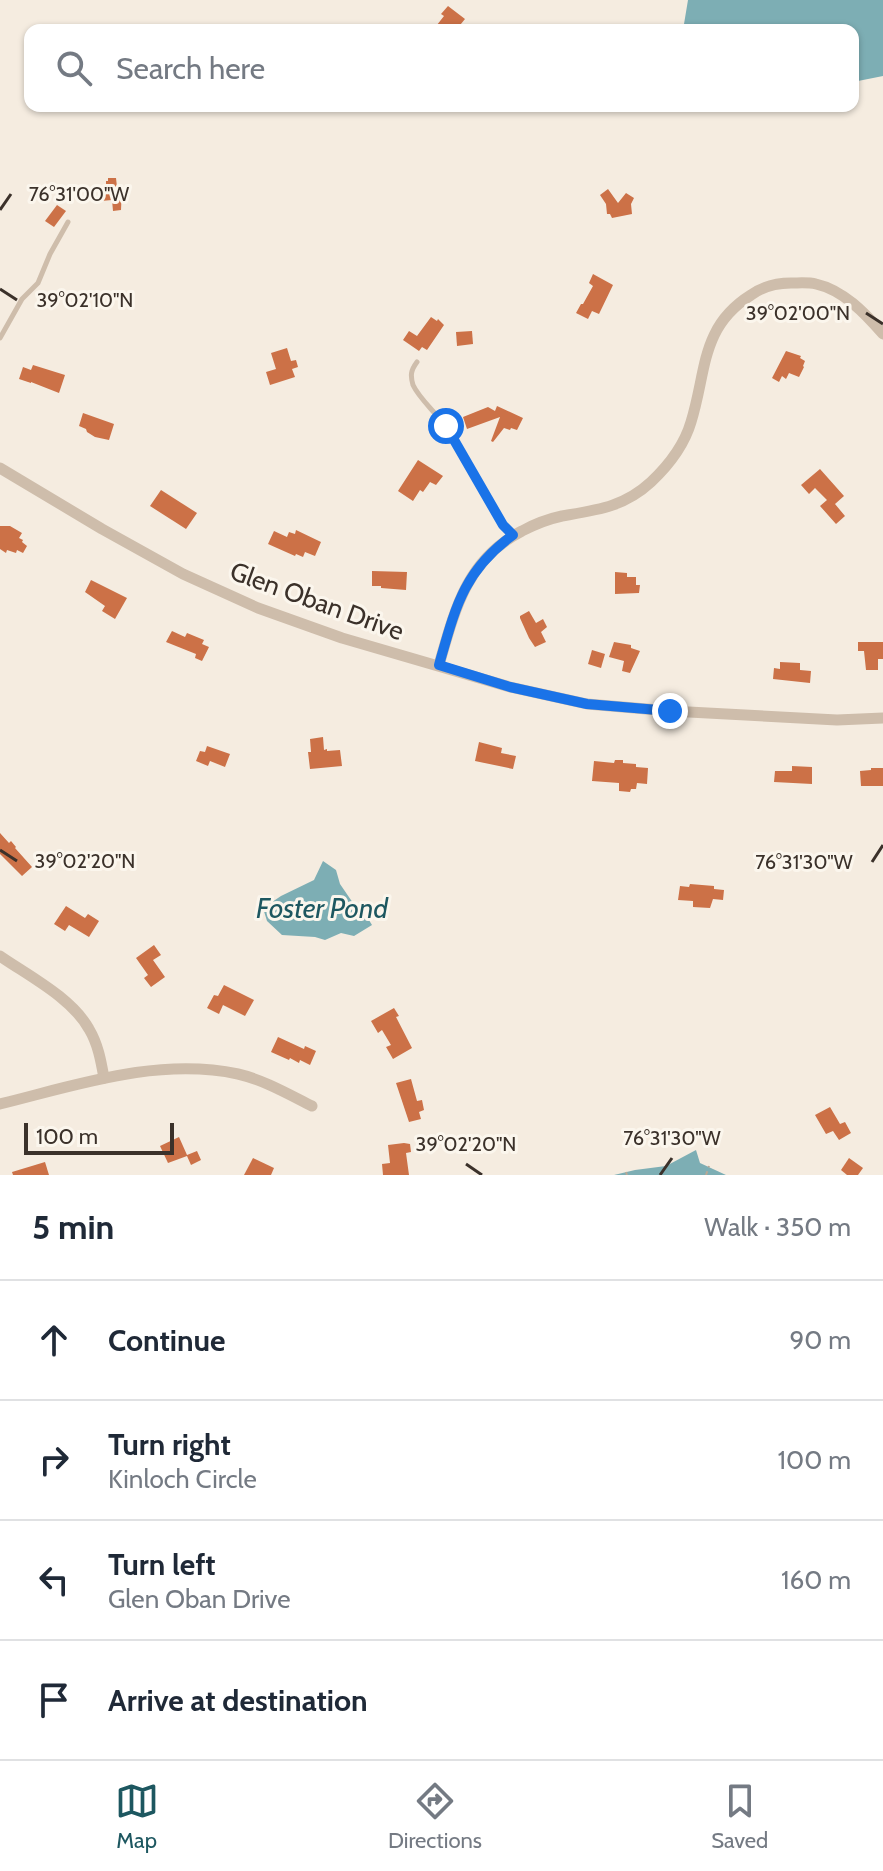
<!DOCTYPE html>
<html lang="en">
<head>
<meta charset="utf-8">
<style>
  :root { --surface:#fff; --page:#f6f6f7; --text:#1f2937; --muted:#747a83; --line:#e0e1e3; --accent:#1d5760 }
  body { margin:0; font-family:Cabin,sans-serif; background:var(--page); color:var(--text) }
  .scale { position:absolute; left:24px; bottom:20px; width:150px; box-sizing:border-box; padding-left:8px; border:4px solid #3b312a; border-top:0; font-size:22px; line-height:28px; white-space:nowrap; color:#3b312a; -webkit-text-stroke:6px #fbf6ed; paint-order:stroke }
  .stop { position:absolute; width:24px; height:24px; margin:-18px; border:6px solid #1a73e8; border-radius:50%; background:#fff }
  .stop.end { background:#1a73e8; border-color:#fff; box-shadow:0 2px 8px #0008 }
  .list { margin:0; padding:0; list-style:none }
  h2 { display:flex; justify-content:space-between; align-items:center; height:104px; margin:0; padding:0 32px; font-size:34px }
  h2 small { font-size:26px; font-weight:400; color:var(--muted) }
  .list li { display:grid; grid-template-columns:52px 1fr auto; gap:24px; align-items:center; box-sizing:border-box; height:120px; padding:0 32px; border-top:2px solid var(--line) }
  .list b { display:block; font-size:30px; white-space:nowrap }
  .list p { margin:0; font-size:26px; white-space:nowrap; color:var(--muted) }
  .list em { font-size:26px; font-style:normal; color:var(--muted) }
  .icon { flex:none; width:44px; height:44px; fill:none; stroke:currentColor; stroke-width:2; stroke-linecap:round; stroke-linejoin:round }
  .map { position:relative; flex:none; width:883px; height:1175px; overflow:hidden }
  .search { position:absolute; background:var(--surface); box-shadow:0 2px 6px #0004; left:24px; right:24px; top:24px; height:88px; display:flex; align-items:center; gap:20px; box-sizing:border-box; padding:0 28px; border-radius:16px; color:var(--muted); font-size:30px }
  .sheet { height:584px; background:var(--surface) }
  nav { display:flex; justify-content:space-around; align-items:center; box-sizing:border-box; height:112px; border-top:2px solid var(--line); background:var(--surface); font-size:22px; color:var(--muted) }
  nav a { display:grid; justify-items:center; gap:4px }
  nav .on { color:var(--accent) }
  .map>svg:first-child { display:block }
  .water { fill:#7daeb4 }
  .building { fill:#cc7147 }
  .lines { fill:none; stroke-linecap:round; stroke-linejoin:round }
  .path { stroke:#baa895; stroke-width:2; stroke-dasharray:4 4; stroke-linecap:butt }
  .lane { stroke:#cebdab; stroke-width:5 }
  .street { stroke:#cebdab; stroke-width:11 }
  .route { stroke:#1a73e8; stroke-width:10 }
  .ticks { fill:none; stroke:#3b312a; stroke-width:3 }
  .labels { text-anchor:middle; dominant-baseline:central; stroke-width:6; stroke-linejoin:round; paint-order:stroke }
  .street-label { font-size:26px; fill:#3b312a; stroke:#fbf6ed }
  .water-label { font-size:28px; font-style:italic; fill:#1d5760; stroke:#fbf6ed }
  .ticks-label { font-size:20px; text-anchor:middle; fill:#3b312a; stroke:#fbf6ed; stroke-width:6; stroke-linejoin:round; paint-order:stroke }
</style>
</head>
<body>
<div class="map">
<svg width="883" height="1175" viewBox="0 0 883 1175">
  <rect width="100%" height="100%" fill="#f5ece0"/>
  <g class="water">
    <path d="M688,0H883V76L853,82V30H683Z"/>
    <path d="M323,861L336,870L340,884L353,903L364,912L372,925L354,936L341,933L325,940L315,937L282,935L267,921L263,908L281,896L314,880Z"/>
    <path d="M696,1150L700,1163L726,1175H614L635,1170L666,1166Z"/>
  </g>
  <g class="building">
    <path d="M448,6L465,19L456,30H433L444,16L441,14Z"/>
    <path d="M108,178H116L117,187H122L121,210L113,211L112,200L101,201V188H106V181H108Z"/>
    <path d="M608,189L618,203L626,193L634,198L631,204L632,214L612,218L610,214H607L606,204L600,195Z"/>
    <path d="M57,205L66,211L54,227L45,221Z"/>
    <path d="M593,274L613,285L599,314L592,311L588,319L576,313L581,304H583L593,286L589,283Z"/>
    <path d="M431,317L437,321L438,319L444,325L427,350L422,347L419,351L403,340L409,331L417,336Z"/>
    <path d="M472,331L473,344L457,346L456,332Z"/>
    <path d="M287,348L291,361L296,360L298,367L292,369L295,377L270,385L266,372L276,369L271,353Z"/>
    <path d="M786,351L801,356L800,358L805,361L803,366L804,367L799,377L789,373L786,379L782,376L779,382L772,378Z"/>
    <path d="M33,365L65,375L59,393L31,382V383L19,379L23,367L31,370Z"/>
    <path d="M497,406L523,418L517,430L511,428L510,430L504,428L493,442L491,441L500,417L467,429L463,417L488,407L495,411Z"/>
    <path d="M83,413L114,424L109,440L95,437L87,432L86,429L79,426Z"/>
    <path d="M418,460L443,476L436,485L430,482L423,492L420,490L413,501L398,491Z"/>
    <path d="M820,469L844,496L835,504L845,516L836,524L820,506L827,500L815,488L809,494L801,485Z"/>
    <path d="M161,490L197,513L186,529L150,506Z"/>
    <path d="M0,526H10L22,533L19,538L23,540L22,542L27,546L23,553L17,550L16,553L7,550L6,553L0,549Z"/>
    <path d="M296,530L321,542L315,556L305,552L303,557L296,554L295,556L268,544L274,531L287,537L289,532L295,534Z"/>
    <path d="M372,571L407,572L406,590L381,588V586H372Z"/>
    <path d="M615,572L627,573V577H636V585H640L639,593L615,594Z"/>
    <path d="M91,580L127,598L115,619L102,611L105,606L85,592Z"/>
    <path d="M529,611L536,623L543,619L547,627L541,632L546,642L535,647L529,638L520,618V616Z"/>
    <path d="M172,631L185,637L187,633L204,640L202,644L209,647L202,661L195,658L196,654L166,642Z"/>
    <path d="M614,642L631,645V648L640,651L630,673L622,671L624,661L609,657Z"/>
    <path d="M858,642H883V659H878V670H866L864,651H858Z"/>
    <path d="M592,650L605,654L601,668L588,664Z"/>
    <path d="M780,662L800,663V670L811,671L810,683L773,679L774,668L780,669Z"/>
    <path d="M323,737L324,750L327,749V751L340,750L342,766L310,769L308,752H311L310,739Z"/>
    <path d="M479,742L502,748L501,753L516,756L513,769L475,761Z"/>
    <path d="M207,746L230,754L225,767L210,761L208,766L196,761L200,751L205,752Z"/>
    <path d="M615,760H623V763L636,764V767L648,768L647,784L637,783L636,789H631L630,792L619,791V783L592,781L594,761L614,763Z"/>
    <path d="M792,766L812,767V784L774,782L775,771H792Z"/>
    <path d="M871,768H883V786H861L860,771L871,770Z"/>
    <path d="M0,833L9,843L11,841L16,847L15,848L32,867L22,876L0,854Z"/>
    <path d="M690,884L714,886V889L724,890L723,900L713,899L710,908L693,907V901L678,900L680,886L689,887Z"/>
    <path d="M66,906L85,918L88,914L99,921L89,937L69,925L65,931L54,924Z"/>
    <path d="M154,945L161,955L153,960L165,977L151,987L144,978L148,975L136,958Z"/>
    <path d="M224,985L254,1000L245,1016L223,1005L219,1014L207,1008L214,995L218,996Z"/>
    <path d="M394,1008L399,1016L396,1017L412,1048L393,1059L386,1047L391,1045L382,1030L378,1033L371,1021Z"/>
    <path d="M278,1037L304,1049L305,1046L316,1051L310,1065L300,1060L299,1063L290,1058L289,1060L271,1052Z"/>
    <path d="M411,1079L417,1101L422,1100L424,1110L419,1112L421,1119L409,1122L396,1083Z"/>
    <path d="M830,1107L840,1124L845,1122L851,1133L839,1140L833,1131L826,1134L815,1115Z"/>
    <path d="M179,1137L187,1155L197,1151L201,1160L191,1165L187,1156L168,1163L160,1146Z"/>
    <path d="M404,1143L410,1144L411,1152L406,1153L409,1175H383L382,1164L390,1163L388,1145Z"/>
    <path d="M253,1158L274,1168L271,1175H244Z"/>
    <path d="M849,1158L863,1168L858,1175H847L841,1170Z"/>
    <path d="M45,1162L49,1175H13L12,1172Z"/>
  </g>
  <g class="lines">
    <g class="path">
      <path d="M626,1172L627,1175"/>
      <path d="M706,1175L709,1166"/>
    </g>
    <g class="lane">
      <path d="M0,338L22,299L38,283L50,254L68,222"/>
      <path d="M417,362C411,370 410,375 413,385C420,400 437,413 447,429C467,460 485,493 503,525L512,535"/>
    </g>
    <g class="street">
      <path d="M0,468L102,529L183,574L258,608L342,638L510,687L587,704L670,711L837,720L883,718"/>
      <path d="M439,665C455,609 467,559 522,531C535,524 548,519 562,516C597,510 624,507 651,482C669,465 684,446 691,422C707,371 700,327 751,295C762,287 777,283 791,283C799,283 808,282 816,284C843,290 865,313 883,334"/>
      <path d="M0,956C29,976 72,998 89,1029C98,1044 101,1061 104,1078"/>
      <path d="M0,1104C77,1085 158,1057 238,1074C264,1080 288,1094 312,1106"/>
    </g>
  </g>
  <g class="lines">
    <path class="route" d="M446,426L503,525L513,535C463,571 455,609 439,665L510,687L587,704L670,711"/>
  </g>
  <path class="ticks" d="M0,210L11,194M0,289L17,300M866,313L883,324M0,850L17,861M872,862L883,845M466,1164L482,1175M660,1175L672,1158"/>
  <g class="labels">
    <g class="street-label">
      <text transform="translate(317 601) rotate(20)">Glen Oban Drive</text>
    </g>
    <g class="water-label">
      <text x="322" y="908">Foster Pond</text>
    </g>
  </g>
  <g class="ticks-label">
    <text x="79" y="201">76°31'00"W</text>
    <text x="85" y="307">39°02'10"N</text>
    <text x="798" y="320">39°02'00"N</text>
    <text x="85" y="868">39°02'20"N</text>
    <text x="804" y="869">76°31'30"W</text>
    <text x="672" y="1145">76°31'30"W</text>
    <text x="466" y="1151">39°02'20"N</text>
  </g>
</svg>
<div class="scale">100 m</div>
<div class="stop" style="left:446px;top:426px"></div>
<div class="stop end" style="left:670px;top:711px"></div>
<div class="search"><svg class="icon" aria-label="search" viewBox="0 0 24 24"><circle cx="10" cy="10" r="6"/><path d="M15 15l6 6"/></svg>Search here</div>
</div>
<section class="sheet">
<h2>5 min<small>Walk · 350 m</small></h2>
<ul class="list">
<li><svg class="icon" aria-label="ahead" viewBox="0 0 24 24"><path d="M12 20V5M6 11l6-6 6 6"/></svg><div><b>Continue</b></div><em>90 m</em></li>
<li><svg class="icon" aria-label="right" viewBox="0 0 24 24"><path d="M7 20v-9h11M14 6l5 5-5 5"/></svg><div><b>Turn right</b><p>Kinloch Circle</p></div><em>100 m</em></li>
<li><svg class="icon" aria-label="left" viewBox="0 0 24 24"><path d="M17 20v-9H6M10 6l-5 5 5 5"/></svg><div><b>Turn left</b><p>Glen Oban Drive</p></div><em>160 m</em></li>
<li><svg class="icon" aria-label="arrive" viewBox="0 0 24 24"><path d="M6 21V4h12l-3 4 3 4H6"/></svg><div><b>Arrive at destination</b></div></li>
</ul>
</section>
<nav>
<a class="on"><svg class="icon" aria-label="map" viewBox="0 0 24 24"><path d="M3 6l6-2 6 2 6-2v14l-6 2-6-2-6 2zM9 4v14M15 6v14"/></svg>Map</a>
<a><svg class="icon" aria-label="directions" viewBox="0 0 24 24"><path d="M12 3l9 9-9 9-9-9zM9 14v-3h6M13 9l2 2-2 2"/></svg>Directions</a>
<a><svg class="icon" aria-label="saved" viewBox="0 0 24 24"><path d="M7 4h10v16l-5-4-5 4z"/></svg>Saved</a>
</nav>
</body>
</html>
